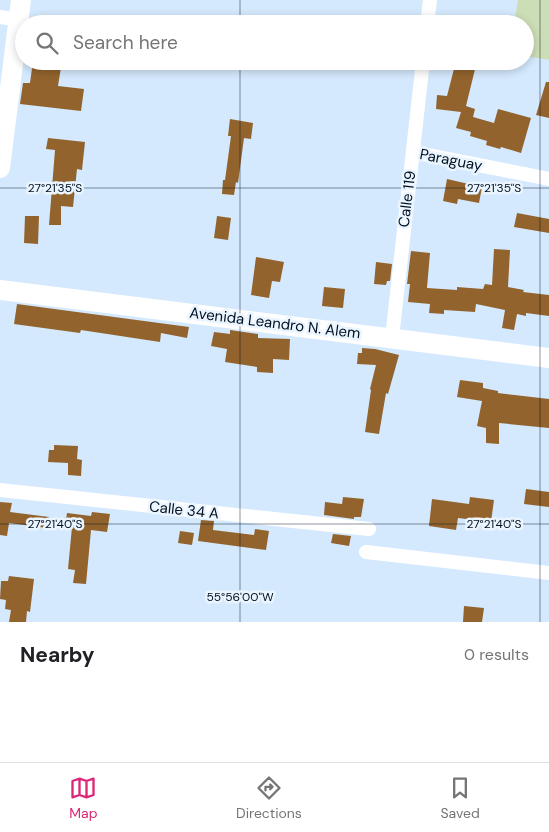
<!DOCTYPE html>
<html lang="en">
<head>
<meta charset="utf-8">
<style>
  :root { --surface:#fff; --page:#f6f6f6; --text:#202124; --muted:#757577; --line:#e0e0e0; --accent:#db2777 }
  body { margin:0; font-family:"DM Sans",sans-serif; background:var(--page); color:var(--text) }
  .list { margin:0; padding:0; list-style:none }
  h2 { display:flex; justify-content:space-between; align-items:center; height:65px; margin:0; padding:0 20px; font-size:21px }
  h2 small { font-size:16px; font-weight:400; color:var(--muted) }
  .icon { flex:none; width:28px; height:28px; fill:none; stroke:currentColor; stroke-width:2; stroke-linecap:round; stroke-linejoin:round }
  .map { position:relative; flex:none; width:549px; height:622px; overflow:hidden }
  .search { position:absolute; background:var(--surface); box-shadow:0 2px 8px #0003; left:15px; right:15px; top:15px; height:55px; display:flex; align-items:center; gap:12px; box-sizing:border-box; padding:0 18px; border-radius:28px; color:var(--muted); font-size:19px }
  .sheet { height:140px; background:var(--surface) }
  nav { display:flex; justify-content:space-around; align-items:center; box-sizing:border-box; height:70px; border-top:1px solid var(--line); background:var(--surface); font-size:14px; color:var(--muted) }
  nav a { display:grid; justify-items:center; gap:2px }
  nav .on { color:var(--accent) }
  .map>svg:first-child { display:block }
  .green { fill:#ccdeb6 }
  .building { fill:#92632d }
  .lines { fill:none; stroke-linecap:round; stroke-linejoin:round }
  .street { stroke:#fff; stroke-width:14 }
  .secondary { stroke:#fff; stroke-width:20 }
  .ticks { fill:none; stroke:#001021; stroke-width:1; stroke-opacity:0.45 }
  .labels { text-anchor:middle; dominant-baseline:central; stroke-width:5; stroke-linejoin:round; paint-order:stroke }
  .street-label { font-size:15px; fill:#001021; stroke:#eaf5ff }
  .ticks-label { font-size:12px; text-anchor:middle; fill:#001021; stroke:#eaf5ff; stroke-width:5; stroke-linejoin:round; paint-order:stroke }
</style>
</head>
<body>
<div class="map">
<svg width="549" height="622" viewBox="0 0 549 622">
  <rect width="100%" height="100%" fill="#d4e9fd"/>
  <path class="green" d="M518,0H549V60L525,56V24H514Z"/>
  <g class="building">
    <path d="M33,61H62L58,86L84,89L81,111L20,104L23,83H30Z"/>
    <path d="M456,61H477L466,106L475,109L473,117L494,123L498,109L531,118L521,153L501,147L500,149L486,145L487,141L470,136L471,132L456,128L461,112L436,109L437,95L447,96Z"/>
    <path d="M546,82H549V118L536,115Z"/>
    <path d="M230,119L253,123L251,139L244,138L238,183L236,182L234,195L222,194L223,180H225L231,136H228Z"/>
    <path d="M48,138L85,142L82,170L77,169L73,207L61,206V225H49L55,150L46,149Z"/>
    <path d="M447,179L482,187L479,203L458,199L457,204L443,201Z"/>
    <path d="M517,213L549,219V233L514,227Z"/>
    <path d="M25,216H39L38,244L24,243Z"/>
    <path d="M217,216L231,218L228,240L214,238Z"/>
    <path d="M494,249L510,250L508,287L524,290L523,292L549,295V316L526,313V316L517,314L514,330L502,328L505,310L476,304L475,312L444,310V314L429,313L430,304L408,302L410,284H407L411,251L430,253L427,288L457,290V287L483,289L485,284L492,285Z"/>
    <path d="M256,257L284,262L280,282L272,281L269,298L251,295Z"/>
    <path d="M376,262L392,264L390,281H387L386,285L374,284Z"/>
    <path d="M324,287L345,289L343,308L322,306Z"/>
    <path d="M17,304L189,327L187,338L161,333L160,342L81,330L80,333L14,324Z"/>
    <path d="M230,330L258,334V338L290,339L289,360L273,359V373L257,372V367L225,362L227,349L211,346L214,332L230,334Z"/>
    <path d="M362,348L375,349L399,355L388,394L386,393L379,434L365,432L371,390L370,389L376,365L357,364L358,353H362Z"/>
    <path d="M460,380L483,383V388L498,391V393L549,399V428L499,423V444L486,443V428L477,426L482,401L457,397Z"/>
    <path d="M54,445L78,446L77,459L82,460L81,476L68,475V463L48,462L49,450H54Z"/>
    <path d="M526,489L549,492V507L524,504Z"/>
    <path d="M343,497L364,499L361,517H354V519L324,515L325,502L342,504Z"/>
    <path d="M470,497L494,500L491,522L458,518L456,530L429,526L432,499L469,504Z"/>
    <path d="M0,502L12,503L10,512L49,517L47,528L9,523L7,536L0,535Z"/>
    <path d="M92,512L110,514L107,532L91,530L86,584L73,583L75,570L68,569L72,527L65,526L67,513L91,516Z"/>
    <path d="M201,520L214,521L213,530L254,535L255,529L269,531L266,550L198,541Z"/>
    <path d="M180,531L194,533L192,545L178,543Z"/>
    <path d="M333,534L351,536L349,546L331,543Z"/>
    <path d="M9,576L34,579L30,612L27,611L26,622H9L11,610L5,609L6,600L0,599L1,581H8Z"/>
    <path d="M464,606L484,608L482,622H463Z"/>
  </g>
  <g class="lines">
    <g class="street">
      <path d="M0,17L18,20"/>
      <path d="M427,24L430,0"/>
      <path d="M413,152L549,179"/>
      <path d="M392,338L423,61"/>
      <path d="M0,490L369,529"/>
      <path d="M366,552L549,573"/>
    </g>
    <g class="secondary">
      <path d="M0,168L21,0"/>
      <path d="M0,290L549,358"/>
    </g>
  </g>
  <path class="ticks" d="M240,0V24M540,0V622M240,61V622M0,188H549M0,524H549"/>
  <g class="labels">
    <g class="street-label">
      <text transform="translate(451 160) rotate(11)">Paraguay</text>
      <text transform="translate(407 199) rotate(-83)">Calle 119</text>
      <text transform="translate(275 323) rotate(7)">Avenida Leandro N. Alem</text>
      <text transform="translate(184 510) rotate(6)">Calle 34 A</text>
    </g>
  </g>
  <g class="ticks-label">
    <text x="55" y="192">27°21'35"S</text>
    <text x="494" y="192">27°21'35"S</text>
    <text x="55" y="528">27°21'40"S</text>
    <text x="494" y="528">27°21'40"S</text>
    <text x="240" y="601">55°56'00"W</text>
  </g>
</svg>
<div class="search"><svg class="icon" aria-label="search" viewBox="0 0 24 24"><circle cx="10" cy="10" r="6"/><path d="M15 15l6 6"/></svg>Search here</div>
</div>
<section class="sheet">
<h2>Nearby<small>0 results</small></h2>
<ul class="list">
</ul>
</section>
<nav>
<a class="on"><svg class="icon" aria-label="map" viewBox="0 0 24 24"><path d="M3 6l6-2 6 2 6-2v14l-6 2-6-2-6 2zM9 4v14M15 6v14"/></svg>Map</a>
<a><svg class="icon" aria-label="directions" viewBox="0 0 24 24"><path d="M12 3l9 9-9 9-9-9zM9 14v-3h6M13 9l2 2-2 2"/></svg>Directions</a>
<a><svg class="icon" aria-label="saved" viewBox="0 0 24 24"><path d="M7 4h10v16l-5-4-5 4z"/></svg>Saved</a>
</nav>
</body>
</html>
